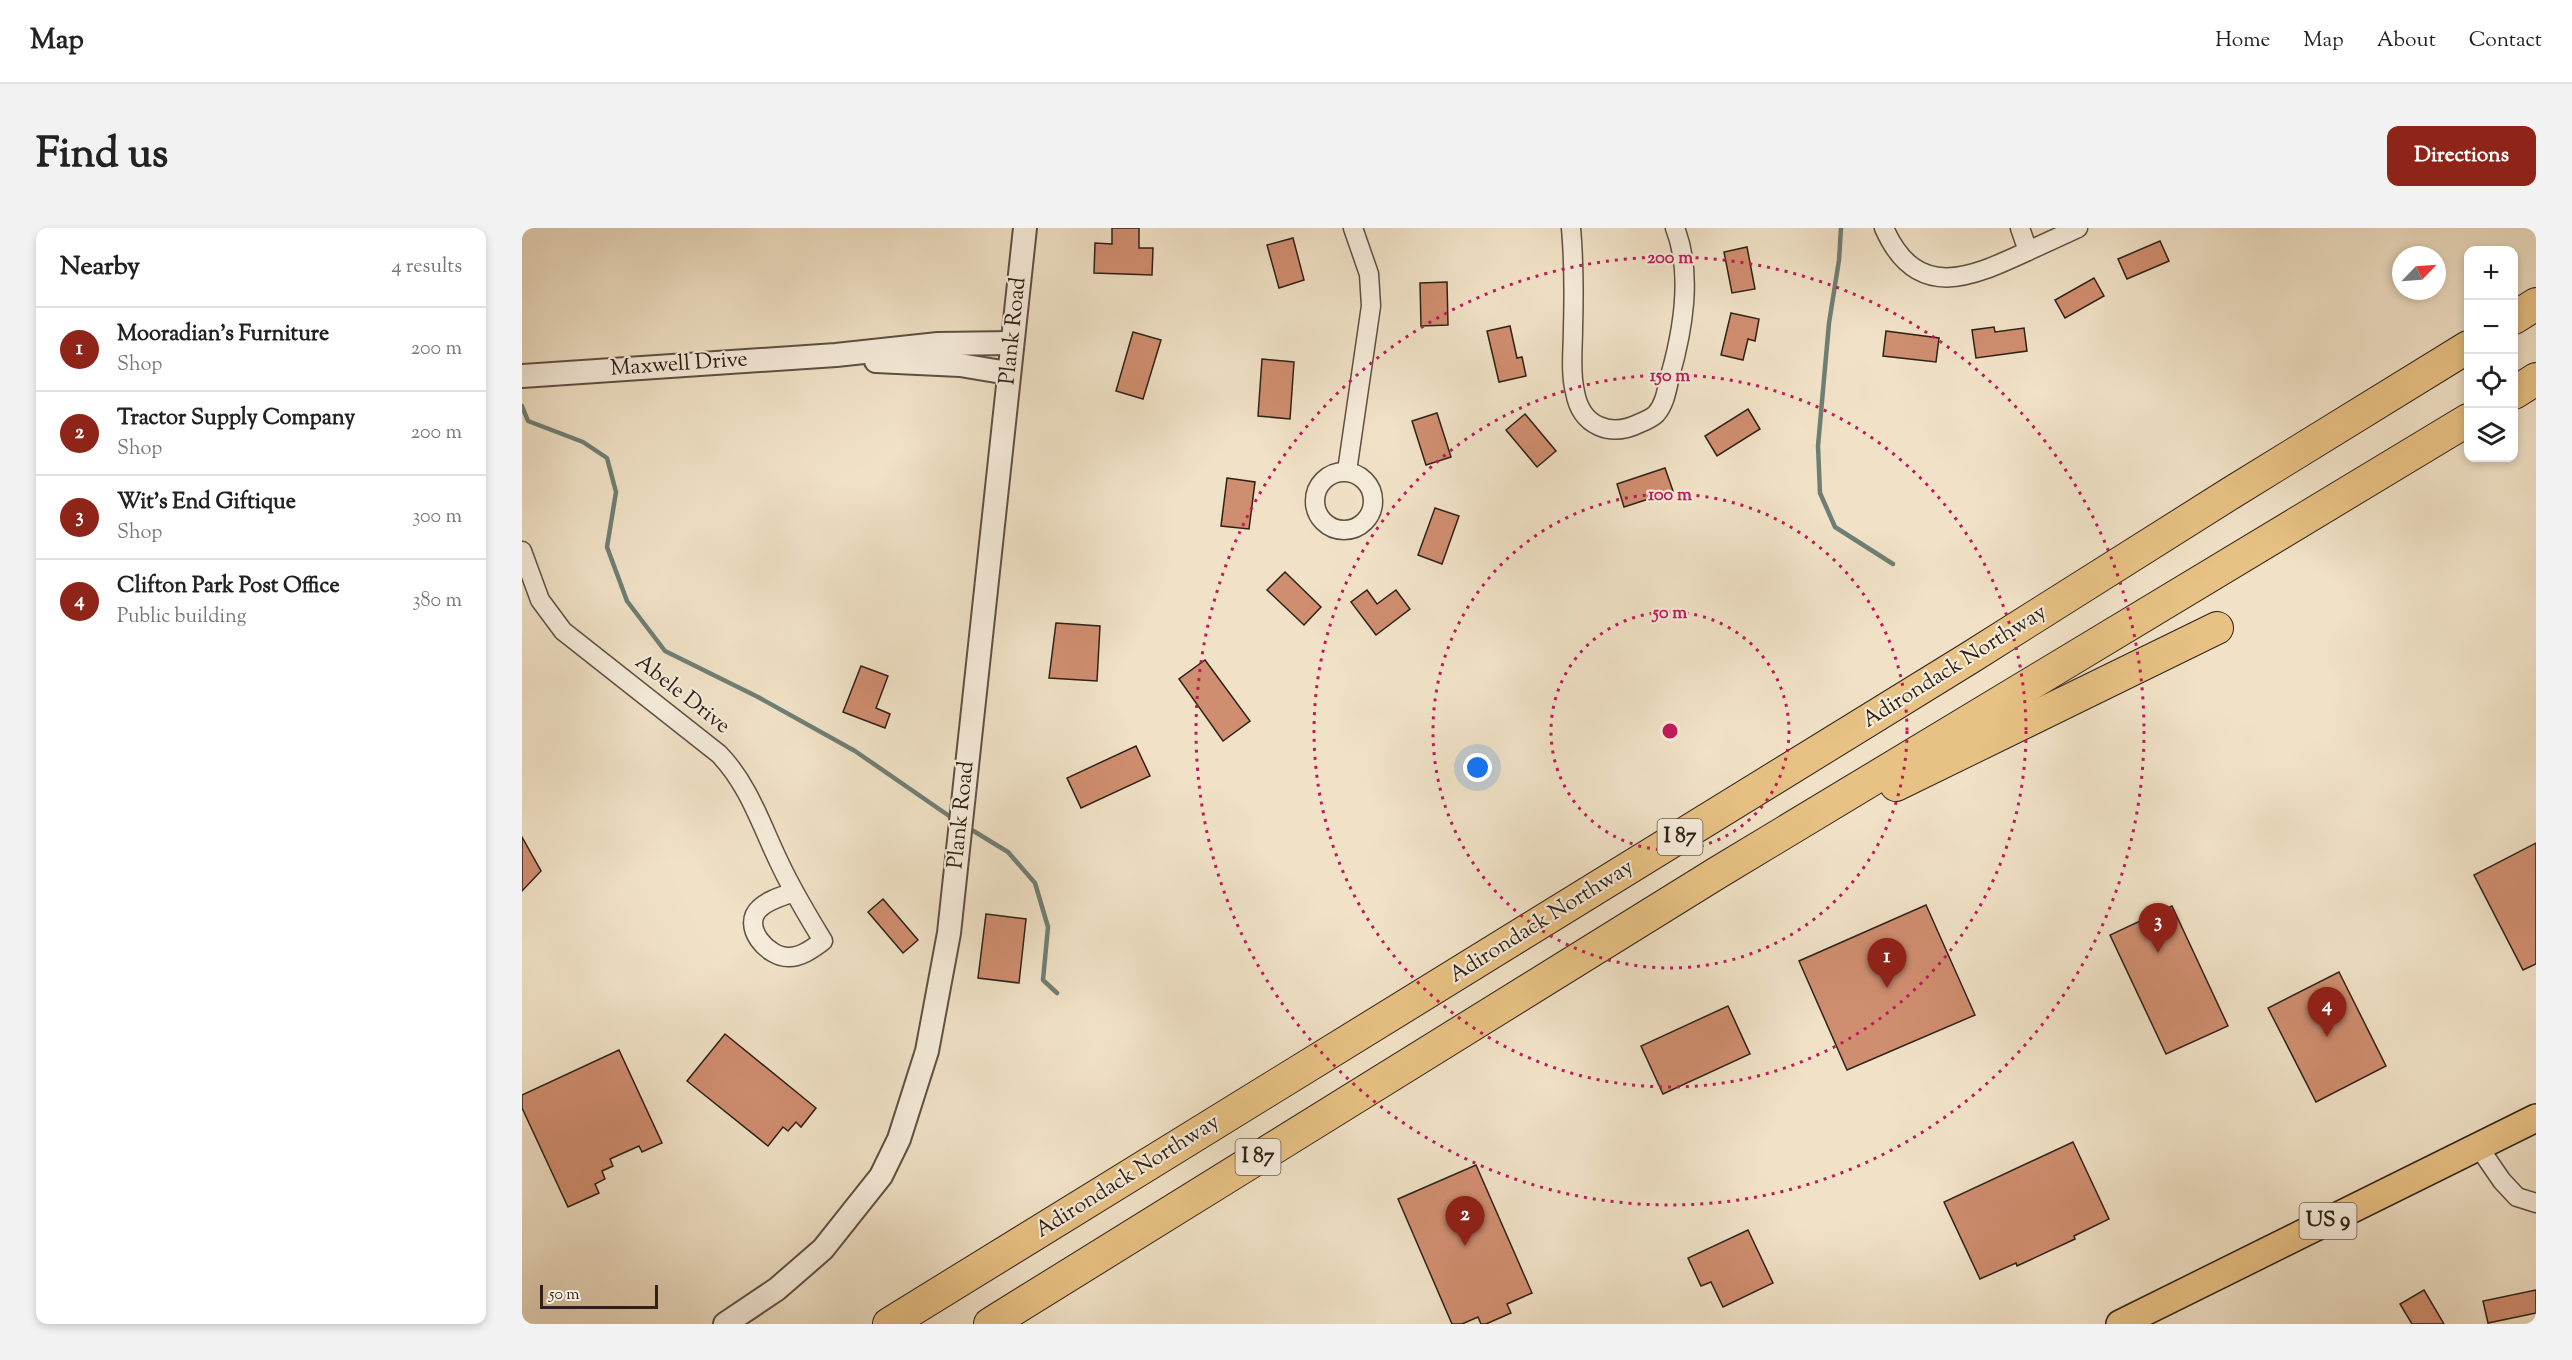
<!DOCTYPE html>
<html lang="en">
<head>
<meta charset="utf-8">
<style>
  :root { --surface:#fff; --page:#f2f2f2; --text:#222; --muted:#767676; --line:#e0e0e0; --accent:#8f2418 }
  body { margin:0; font-family:"Sorts Mill Goudy",serif; background:var(--page); color:var(--text) }
  .controls { position:absolute; right:18px; top:18px; display:grid; overflow:hidden; border-radius:12px; box-shadow:0 3px 9px #0003 }
  .controls button { width:54px; height:54px; display:grid; place-items:center; padding:0; border:0; border-bottom:2px solid var(--line); background:var(--surface); color:var(--text); font:30px sans-serif }
  .compass { position:absolute; left:1870px; top:18px; width:54px; height:54px; border-radius:50%; background:var(--surface); box-shadow:0 3px 9px #0003; rotate:65deg }
  .scale { position:absolute; left:18px; bottom:15px; width:118px; box-sizing:border-box; padding-left:6px; border:3px solid #2e2117; border-top:0; font-size:16px; line-height:21px; white-space:nowrap; color:#2e2117; -webkit-text-stroke:4px #f6ecdb; paint-order:stroke }
  .you { position:absolute; left:956px; top:540px; width:21px; height:21px; margin:-15px; border:4px solid #fff; border-radius:50%; background:#1a73e8; box-shadow:0 0 0 9px #1a73e833 }
  .badge { display:grid; place-items:center; width:39px; height:39px; border-radius:50%; background:var(--accent); color:#fff; font-size:20px; font-weight:700 }
  .pin { position:absolute; translate:-50% -50px; filter:drop-shadow(0 2px 3px #0008) }
  .pin::after { content:''; position:absolute; top:32px; width:21px; height:18px; background:inherit; clip-path:polygon(0 0,100% 0,50% 100%) }
  .list { margin:0; padding:0; list-style:none }
  h2 { display:flex; justify-content:space-between; align-items:center; height:78px; margin:0; padding:0 24px; font-size:26px }
  h2 small { font-size:20px; font-weight:400; color:var(--muted) }
  .list li { display:grid; grid-template-columns:39px 1fr auto; gap:18px; align-items:center; box-sizing:border-box; height:84px; padding:0 24px; border-top:2px solid var(--line) }
  .list b { display:block; font-size:22px; white-space:nowrap }
  .list p { margin:0; font-size:20px; white-space:nowrap; color:var(--muted) }
  .list em { font-size:20px; font-style:normal; color:var(--muted) }
  .icon { flex:none; width:33px; height:33px; fill:none; stroke:currentColor; stroke-width:2; stroke-linecap:round; stroke-linejoin:round }
  .map { position:relative; flex:none; width:2014px; height:1096px; overflow:hidden; border-radius:12px }
  header { display:flex; align-items:center; gap:36px; box-sizing:border-box; height:84px; padding:0 30px; background:var(--surface); border-bottom:2px solid var(--line) }
  header strong { font-size:28px }
  nav { display:flex; gap:33px; margin-inline-start:auto; font-size:21px }
  .intro { display:flex; align-items:center; justify-content:space-between; box-sizing:border-box; height:144px; padding:0 36px }
  h1 { margin:0; font-size:42px }
  .button { padding:15px 27px; border-radius:12px; background:var(--accent); color:#fff; font-size:21px; font-weight:700 }
  main { display:flex; gap:36px; padding:0 36px }
  aside { flex:1; background:var(--surface); border-radius:12px; box-shadow:0 3px 9px #0003 }
  .map>svg:first-child { display:block }
  .lines { fill:none; stroke-linecap:round; stroke-linejoin:round }
  .stream { stroke:#6f7f75; stroke-width:4.5 }
  .building { fill:#d08e70; stroke:#2e2117; stroke-width:1.5 }
  .minor-casing { stroke:#5f5143; stroke-width:21 }
  .tertiary-casing { stroke:#5f5143; stroke-width:26 }
  .primary-casing { stroke:#2e2117; stroke-width:30 }
  .motorway-casing { stroke:#2e2117; stroke-width:34 }
  .minor { stroke:#f6ecdb; stroke-width:18 }
  .tertiary { stroke:#f6ecdb; stroke-width:22 }
  .primary { stroke:#e8c184; stroke-width:27 }
  .motorway { stroke:#e8c184; stroke-width:32 }
  .ring { fill:none; stroke:#c2185b; stroke-width:3; stroke-dasharray:3 6 }
  .labels { text-anchor:middle; dominant-baseline:central; stroke-width:4.5; stroke-linejoin:round; paint-order:stroke }
  .shield { fill:#f6ecdb; stroke:#6a5e52; stroke-width:1.5 }
  .shield-label { font-size:21px; font-weight:bold; fill:#2e2117 }
  .street-label { font-size:22px; fill:#2e2117; stroke:#f6ecdb }
  .centre { fill:#c2185b; stroke:#f6ecdb; stroke-width:3 }
  .ring-label { font-size:18px; text-anchor:middle; font-weight:bold; fill:#c2185b; stroke:#f6ecdb; stroke-width:4.5; stroke-linejoin:round; paint-order:stroke }
</style>
</head>
<body>
<header>
<strong>Map</strong>
<nav><a>Home</a><a>Map</a><a>About</a><a>Contact</a></nav>
</header>
<div class="intro"><h1>Find us</h1><a class="button">Directions</a></div>
<main>
<aside>
<h2>Nearby<small>4 results</small></h2>
<ul class="list">
<li><span class="badge">1</span><div><b>Mooradian's Furniture</b><p>Shop</p></div><em>200 m</em></li>
<li><span class="badge">2</span><div><b>Tractor Supply Company</b><p>Shop</p></div><em>200 m</em></li>
<li><span class="badge">3</span><div><b>Wit's End Giftique</b><p>Shop</p></div><em>300 m</em></li>
<li><span class="badge">4</span><div><b>Clifton Park Post Office</b><p>Public building</p></div><em>380 m</em></li>
</ul>
</aside>
<div class="map">
<svg width="2014" height="1096" viewBox="0 0 2014 1096">
  <rect width="100%" height="100%" fill="#f1e2c7"/>
  <filter id="stains"><feTurbulence type="fractalNoise" baseFrequency=".00333" numOctaves="4"/><feColorMatrix values="0 0 0 0 .2 0 0 0 0 .09 0 0 0 0 .02 0 0 0 .5 -.17"/></filter>
  <radialGradient id="worn" r=".72"><stop offset=".6" stop-color="#630" stop-opacity="0"/><stop offset="1" stop-color="#630" stop-opacity=".3"/></radialGradient>
  <g class="lines">
    <g class="stream">
      <path d="M1319,0L1317,32L1307,95L1296,218L1298,265L1313,299L1371,336"/>
      <path d="M0,178L6,193L61,214L85,230L94,264L85,319L105,373L143,423L236,469L333,523L433,592"/>
      <path d="M445,599L486,624L513,655L526,699L521,752L535,765"/>
    </g>
  </g>
  <g class="building">
    <path d="M590,0H617V20H631L630,47L572,45L573,15L590,16Z"/>
    <path d="M771,10L782,52L757,60L745,17Z"/>
    <path d="M1638,13L1647,33L1605,51L1596,31Z"/>
    <path d="M1225,19L1233,61L1210,65L1202,24Z"/>
    <path d="M1572,50L1582,68L1543,90L1533,72Z"/>
    <path d="M925,54L926,97L899,98L898,55Z"/>
    <path d="M1209,85L1237,91L1233,113L1226,111L1221,132L1199,127Z"/>
    <path d="M988,98L995,130L1000,129L1004,148L977,154L965,103Z"/>
    <path d="M1472,99L1473,104L1502,100L1505,123L1454,130L1450,102Z"/>
    <path d="M1364,103L1417,110L1414,134L1361,128Z"/>
    <path d="M611,104L639,112L621,171L594,163Z"/>
    <path d="M740,131L772,134L768,191L736,188Z"/>
    <path d="M1226,181L1238,201L1195,228L1183,208Z"/>
    <path d="M915,185L929,229L904,237L890,193Z"/>
    <path d="M1003,186L1034,223L1015,239L984,202Z"/>
    <path d="M1143,240L1151,263L1102,279L1095,256Z"/>
    <path d="M705,250L733,254L727,301L699,298Z"/>
    <path d="M913,280L937,288L920,336L896,327Z"/>
    <path d="M763,344L799,379L782,397L745,362Z"/>
    <path d="M845,362L855,376L874,362L888,381L854,407L829,374Z"/>
    <path d="M534,395L578,398L575,453L527,450Z"/>
    <path d="M683,432L728,493L701,513L657,451Z"/>
    <path d="M339,438L366,448L354,480L368,486L363,500L321,484Z"/>
    <path d="M614,518L628,548L559,580L545,550Z"/>
    <path d="M0,609L19,643L0,663Z"/>
    <path d="M2014,615V736L2001,742L1952,647Z"/>
    <path d="M361,671L396,712L381,725L346,684Z"/>
    <path d="M1404,677L1453,787L1325,842L1277,733Z"/>
    <path d="M1650,678L1706,798L1644,826L1588,707Z"/>
    <path d="M464,686L504,691L497,755L456,750Z"/>
    <path d="M1817,744L1864,838L1794,874L1746,780Z"/>
    <path d="M1206,778L1228,826L1141,866L1119,818Z"/>
    <path d="M203,806L294,880L279,899L274,894L266,903L261,899L246,918L165,853Z"/>
    <path d="M97,822L140,915L120,924L117,918L88,931L91,938L80,943L83,951L73,956L77,965L46,979L0,880V867Z"/>
    <path d="M1551,914L1587,991L1552,1008L1553,1011L1495,1038L1494,1035L1458,1051L1422,974Z"/>
    <path d="M954,937L1010,1065L985,1076L989,1085L964,1096H959L956,1089L940,1096H930L876,971Z"/>
    <path d="M1226,1002L1251,1055L1201,1079L1189,1054L1179,1058L1166,1030Z"/>
    <path d="M1902,1062L1922,1096H1890L1878,1076Z"/>
    <path d="M2014,1062V1085L1966,1095L1961,1073Z"/>
  </g>
  <g class="lines">
    <g class="minor-casing">
      <g id="minor">
        <path d="M1049,0C1052,34 1052,66 1051,100C1051,121 1048,144 1053,164C1059,198 1088,210 1118,195C1123,193 1130,190 1134,186C1143,176 1145,161 1148,148C1161,102 1171,46 1153,0"/>
        <path d="M1362,0C1395,75 1450,49 1506,23L1498,0"/>
        <path d="M1506,23L1556,0"/>
        <path d="M825,243L849,78L847,46L831,0"/>
        <circle cx="822" cy="273" r="29"/>
        <path d="M0,323L18,372L41,403L197,526C227,557 239,597 258,636C270,662 286,688 301,713C291,720 280,729 267,729C246,730 218,698 238,680C246,672 261,668 272,664"/>
        <path d="M1956,918L1980,953L1995,969L2014,975"/>
      </g>
    </g>
    <g class="tertiary-casing">
      <g id="tertiary">
        <path d="M354,133L438,137L486,145"/>
        <path d="M0,148L314,127L416,116L490,115"/>
        <path d="M203,1096L255,1061L301,1021L359,948L377,911L405,823L427,705L503,0"/>
      </g>
    </g>
    <g class="primary-casing">
      <path id="primary" d="M1598,1096L2014,890"/>
    </g>
    <g class="motorway-casing">
      <g id="motorway">
        <path d="M1992,90L2014,76"/>
        <path d="M1992,165L2014,151"/>
        <path d="M1374,557L1695,400"/>
        <path d="M367,1096L1449,429L1709,265L1946,119"/>
        <path d="M468,1096L1195,645L1946,192"/>
      </g>
    </g>
    <use href="#minor" class="minor"/>
    <use href="#tertiary" class="tertiary"/>
    <use href="#primary" class="primary"/>
    <use href="#motorway" class="motorway"/>
  </g>
  <g class="ring">
    <circle cx="1148" cy="503" r="119"/>
    <circle cx="1148" cy="503" r="237"/>
    <circle cx="1148" cy="503" r="356"/>
    <circle cx="1148" cy="503" r="474"/>
  </g>
  <g class="labels">
    <g class="shield">
      <rect x="1135.5" y="591" width="45" height="36" rx="4.5"/>
      <rect x="713.5" y="911" width="45" height="36" rx="4.5"/>
      <rect x="1777.5" y="975" width="57" height="36" rx="4.5"/>
    </g>
    <g class="shield-label">
      <text x="1158" y="609">I 87</text>
      <text x="736" y="929">I 87</text>
      <text x="1806" y="993">US 9</text>
    </g>
    <g class="street-label">
      <text transform="translate(492 103) rotate(-84)">Plank Road</text>
      <text transform="translate(157 137) rotate(-4)">Maxwell Drive</text>
      <text transform="translate(1433 439) rotate(-32)">Adirondack Northway</text>
      <text transform="translate(160 467) rotate(38)">Abele Drive</text>
      <text transform="translate(440 587) rotate(-84)">Plank Road</text>
      <text transform="translate(1020 694) rotate(-32)">Adirondack Northway</text>
      <text transform="translate(606 949) rotate(-32)">Adirondack Northway</text>
    </g>
  </g>
  <circle cx="1148" cy="503" r="9" class="centre"/>
  <g class="ring-label">
    <text x="1148" y="35">200 m</text>
    <text x="1148" y="153">150 m</text>
    <text x="1148" y="272">100 m</text>
    <text x="1148" y="390">50 m</text>
  </g>
  <rect width="100%" height="100%" filter="url(#stains)"/>
  <rect width="100%" height="100%" fill="url(#worn)"/>
</svg>
<div class="controls">
<button>+</button>
<button>−</button>
<button><svg class="icon" aria-label="locate" viewBox="0 0 24 24"><circle cx="12" cy="12" r="6"/><path d="M12 2v4M12 18v4M2 12h4M18 12h4"/></svg></button>
<button><svg class="icon" aria-label="layers" viewBox="0 0 24 24"><path d="M12 4l9 5-9 5-9-5zM3 14l9 5 9-5"/></svg></button>
</div>
<svg class="compass" viewBox="-18 -18 36 36"><path d="M0-13l5 13h-10z" fill="#e53935"/><path d="M0 13l5-13h-10z" fill="#767676"/></svg>
<div class="scale">50 m</div>
<div class="you"></div>
<div class="pin badge" style="left:1365px;top:760px">1</div>
<div class="pin badge" style="left:943px;top:1018px">2</div>
<div class="pin badge" style="left:1636px;top:725px">3</div>
<div class="pin badge" style="left:1805px;top:809px">4</div>
</div>
</main>
</body>
</html>
